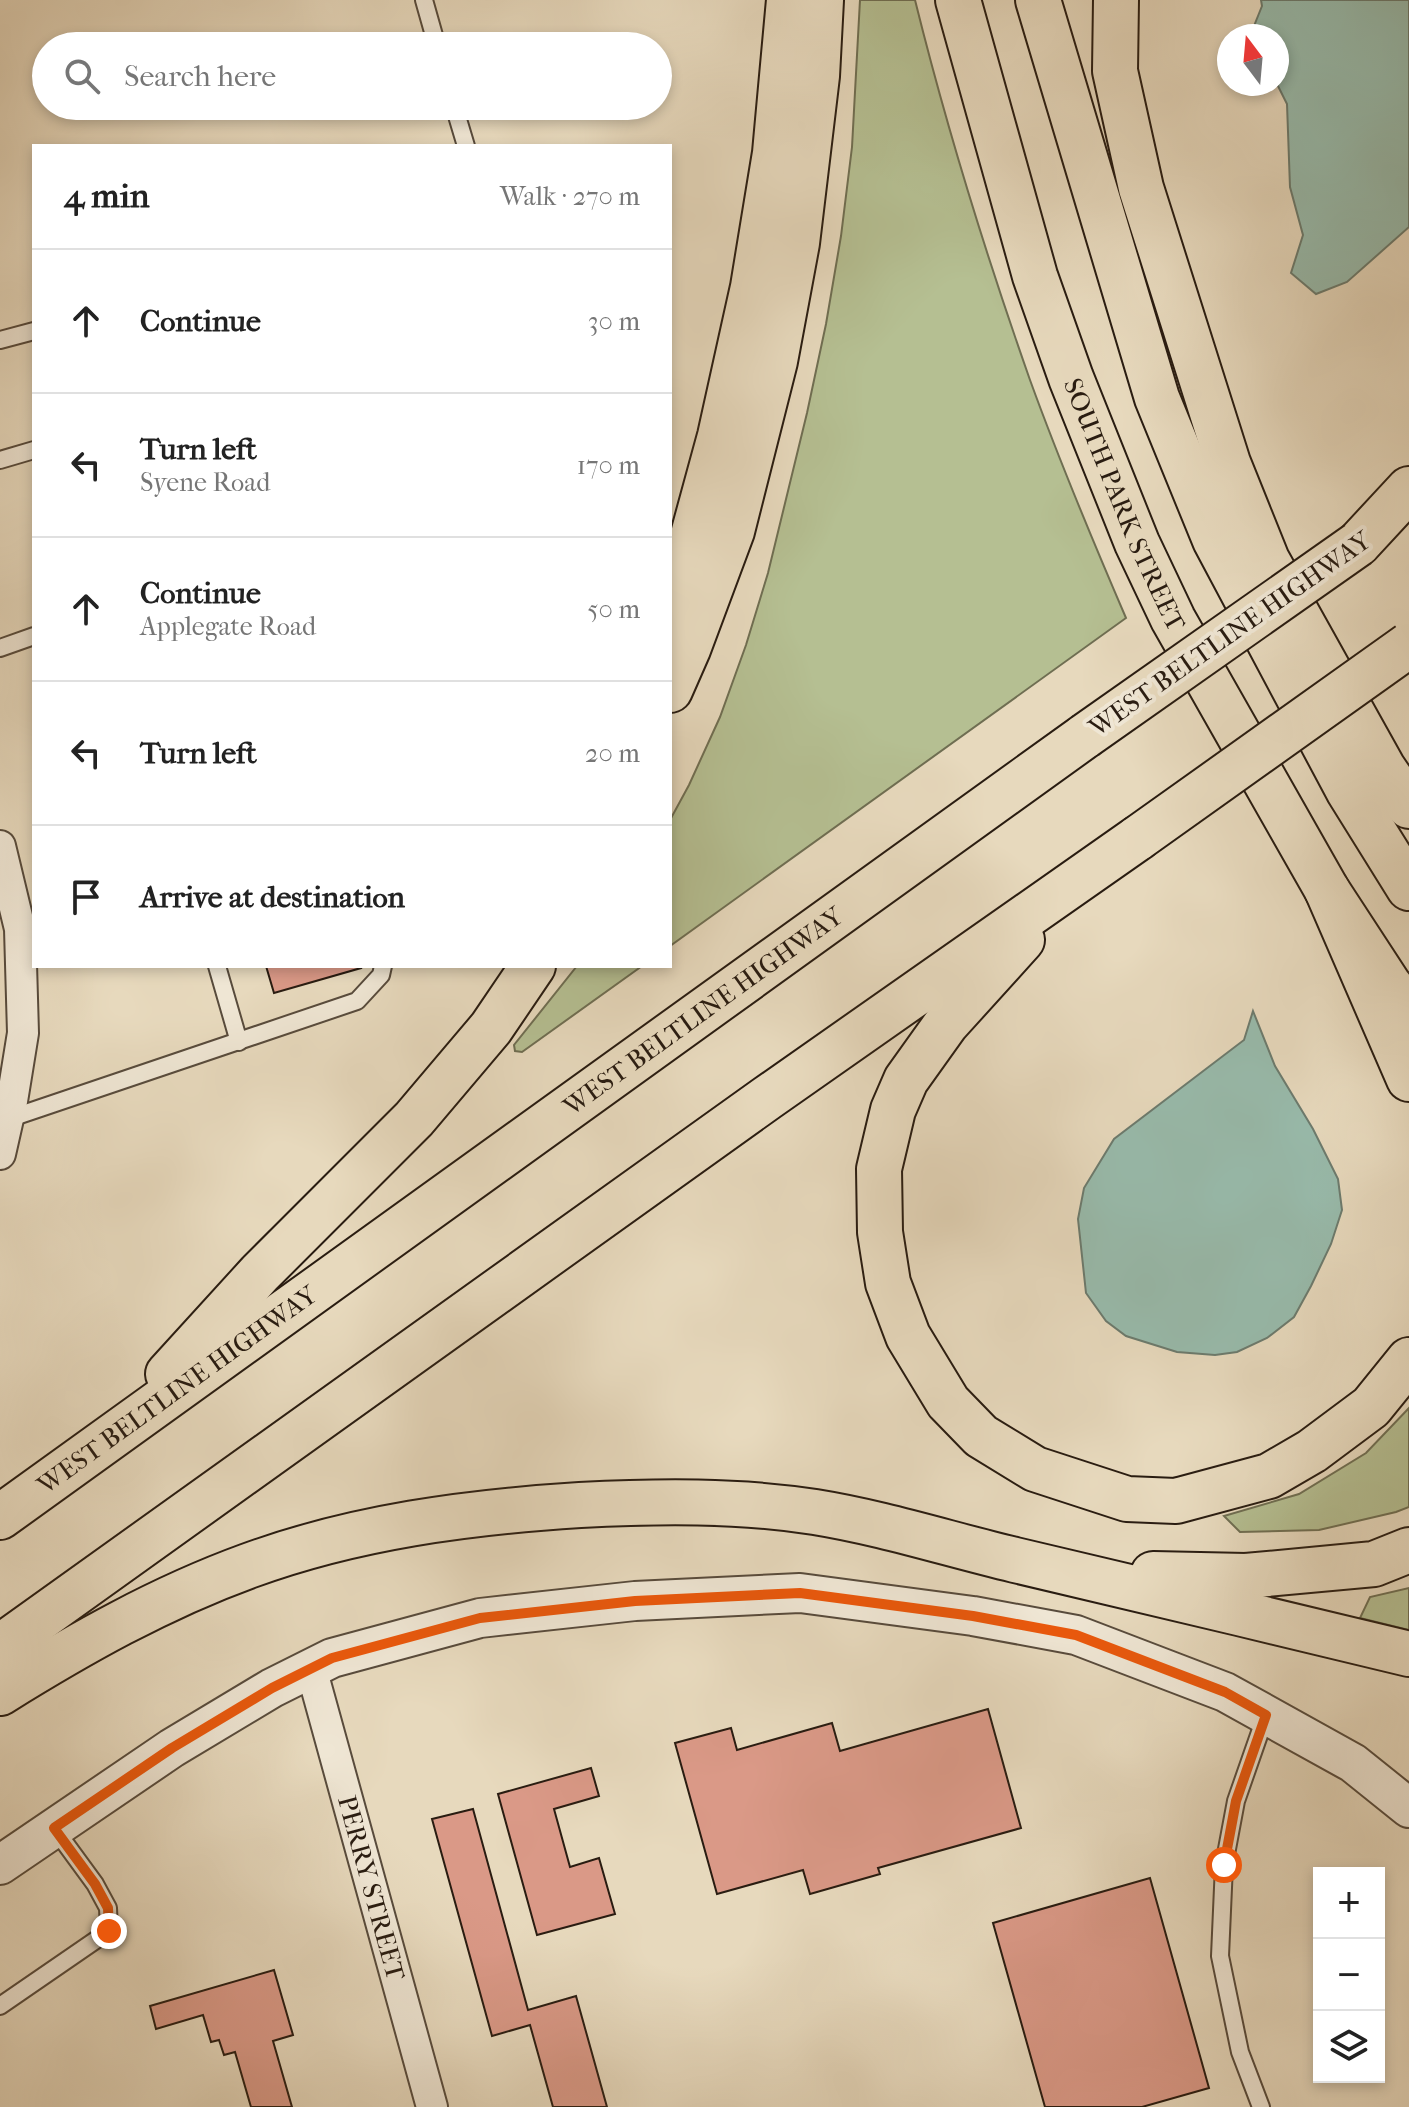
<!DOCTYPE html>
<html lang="en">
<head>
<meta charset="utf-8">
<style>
  :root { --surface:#fff; --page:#f2f2f2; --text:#222; --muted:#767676; --line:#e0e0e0 }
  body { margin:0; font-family:"IM FELL French Canon",serif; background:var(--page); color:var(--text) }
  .controls { position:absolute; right:24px; bottom:24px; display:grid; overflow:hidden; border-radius:0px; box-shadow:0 4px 12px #0003 }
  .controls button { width:72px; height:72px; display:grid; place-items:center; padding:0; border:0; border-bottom:2px solid var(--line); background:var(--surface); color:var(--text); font:40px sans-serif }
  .compass { position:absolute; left:1217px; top:24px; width:72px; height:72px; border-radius:50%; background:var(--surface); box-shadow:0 4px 12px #0003; rotate:344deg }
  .stop { position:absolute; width:24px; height:24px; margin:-18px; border:6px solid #ea580c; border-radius:50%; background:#fff }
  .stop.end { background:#ea580c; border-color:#fff; box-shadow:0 2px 8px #0008 }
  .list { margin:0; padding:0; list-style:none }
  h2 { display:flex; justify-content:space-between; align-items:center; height:104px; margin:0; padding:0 32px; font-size:34px }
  h2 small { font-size:26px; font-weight:400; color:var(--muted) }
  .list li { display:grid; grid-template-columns:52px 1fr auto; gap:24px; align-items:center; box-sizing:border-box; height:144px; padding:0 32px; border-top:2px solid var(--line) }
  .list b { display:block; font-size:30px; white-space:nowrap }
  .list p { margin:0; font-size:26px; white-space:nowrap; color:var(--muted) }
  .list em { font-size:26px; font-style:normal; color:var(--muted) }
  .icon { flex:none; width:44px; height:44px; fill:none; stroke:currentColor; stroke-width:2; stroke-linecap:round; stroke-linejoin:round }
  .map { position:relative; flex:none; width:1409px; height:2107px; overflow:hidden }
  .search { position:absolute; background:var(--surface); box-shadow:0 4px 12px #0003; left:32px; top:32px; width:640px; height:88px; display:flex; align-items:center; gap:20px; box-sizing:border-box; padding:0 28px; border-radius:44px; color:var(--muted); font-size:30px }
  .panel { position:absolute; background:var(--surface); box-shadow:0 4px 12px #0003; left:32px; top:144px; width:640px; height:824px; border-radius:0px }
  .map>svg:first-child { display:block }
  .green { fill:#b5bf92; stroke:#6f6e52; stroke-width:2 }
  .water { fill:#98bbac; stroke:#6c7b6e; stroke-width:2 }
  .building { fill:#da9987; stroke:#291c11; stroke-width:2 }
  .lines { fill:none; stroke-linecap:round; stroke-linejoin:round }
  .service-casing { stroke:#584b3c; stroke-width:20 }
  .minor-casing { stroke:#584b3c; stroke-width:34 }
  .tertiary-casing { stroke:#584b3c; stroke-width:42 }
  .primary-casing { stroke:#291c11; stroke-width:48 }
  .motorway-casing { stroke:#291c11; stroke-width:48 }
  .service { stroke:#efe6d4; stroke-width:16 }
  .minor { stroke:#efe6d4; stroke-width:30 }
  .tertiary { stroke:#efe6d4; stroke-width:38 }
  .primary { stroke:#e7d9bd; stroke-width:44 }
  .motorway { stroke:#e7d9bd; stroke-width:44 }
  .motorway-bridge-casing { stroke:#291c11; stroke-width:48; stroke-linecap:butt }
  .motorway-bridge { stroke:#e7d9bd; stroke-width:44 }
  .route { stroke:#ea580c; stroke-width:10 }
  .labels { text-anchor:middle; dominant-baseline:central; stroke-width:8; stroke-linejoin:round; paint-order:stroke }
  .street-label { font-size:26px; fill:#291c11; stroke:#efe6d4 }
</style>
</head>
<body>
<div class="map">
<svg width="1409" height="2107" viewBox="0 0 1409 2107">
  <rect width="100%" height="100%" fill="#e7d9bd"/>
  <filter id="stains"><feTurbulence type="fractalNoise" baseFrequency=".0025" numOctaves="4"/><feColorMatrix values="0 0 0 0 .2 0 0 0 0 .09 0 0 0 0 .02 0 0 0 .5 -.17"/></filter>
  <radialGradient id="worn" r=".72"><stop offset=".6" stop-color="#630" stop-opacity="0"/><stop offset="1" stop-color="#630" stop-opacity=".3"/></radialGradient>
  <g class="green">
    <path d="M860,0H915C947,129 986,255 1030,380C1059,460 1092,539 1126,618L670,946V820L689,785L720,717L746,645L768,573L807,413L826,324L841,236L852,147Z"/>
    <path d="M577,966H642L522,1052L515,1051L514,1045Z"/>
    <path d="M1409,1408V1507L1396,1512L1319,1530L1240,1532L1224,1516L1299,1494L1366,1453Z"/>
    <path d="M1409,1588V1630L1360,1618L1370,1597Z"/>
  </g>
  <g class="water">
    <path d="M1261,0H1409V227L1347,282L1316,294L1291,273L1303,235L1290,187L1287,104L1277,84V36H1250L1262,6Z"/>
    <path d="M1253,1011L1275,1066L1313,1129L1338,1179L1342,1210L1331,1244L1311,1286L1294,1317L1267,1338L1237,1352L1215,1355L1177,1352L1126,1336L1106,1321L1086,1293L1078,1219L1084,1188L1114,1139L1244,1040Z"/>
  </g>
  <g class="building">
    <path d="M266,966H360L361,968L274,993Z"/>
    <path d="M988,1709L1021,1828L878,1868L880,1874L810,1894L803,1870L717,1894L675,1743L731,1728L737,1750L832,1723L840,1751Z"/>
    <path d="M591,1768L599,1796L554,1809L570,1867L599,1858L615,1914L537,1935L498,1794Z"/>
    <path d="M473,1809L528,2010L576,1996L607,2107H553L530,2025L492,2036L432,1819Z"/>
    <path d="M1150,1878L1209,2088L1142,2107H1045L993,1923Z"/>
    <path d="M274,1970L293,2035L273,2041L292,2107H251L235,2052L224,2055L219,2040L211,2042L203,2015L156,2029L150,2006Z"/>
  </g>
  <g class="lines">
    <g class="service-casing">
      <g id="service">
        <path d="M424,0L437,46"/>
        <path d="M454,106L466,146"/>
        <path d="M0,340L34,331"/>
        <path d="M0,460L34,450"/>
        <path d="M0,648L34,636"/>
        <path d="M217,966L239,1042"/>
        <path d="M8,1119L357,1001L381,975L383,966"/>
        <path d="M0,2006L109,1931L108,1908L95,1884L54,1828"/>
        <path d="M1261,2107L1240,2052L1220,1956L1224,1865L1236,1801L1266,1715"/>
      </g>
    </g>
    <g class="minor-casing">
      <g id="minor">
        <path d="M0,846L20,929L23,1033L12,1101L0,1154"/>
        <path id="s1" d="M311,1668L432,2107"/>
      </g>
    </g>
    <g class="tertiary-casing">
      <path id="tertiary" d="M0,1865L172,1748L272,1688L332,1658L480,1618L635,1601L800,1593L973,1616L1076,1635L1225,1692L1353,1763L1409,1808"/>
    </g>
    <g class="primary-casing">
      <g id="primary">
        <path id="s2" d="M958,0L1035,276L1071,378L1137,543L1173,619L1327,890L1389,985L1409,1010"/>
        <path d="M1038,0L1157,398L1215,540L1348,790L1409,888"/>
      </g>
    </g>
    <g class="motorway-casing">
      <g id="motorway">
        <path d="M1116,0L1115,71L1141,188L1228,463L1267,560L1383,768L1409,806"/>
        <path d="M1358,544L1409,489"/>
        <path d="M671,633L687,557L720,436L753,287L775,153L789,0"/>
        <path d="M670,690L688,649L732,531L775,361L797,243L817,76L821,0"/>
        <path d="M1327,890L1409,1079"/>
        <path d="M1022,940L946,1024L906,1080L893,1110L879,1169L880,1232L888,1283L908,1336L948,1402L981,1436L1035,1469L1127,1499L1176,1501L1269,1476L1312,1451L1371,1407L1409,1360"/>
        <path d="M168,1374L260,1273L414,1119L491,1028L533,966"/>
        <path id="s3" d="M0,1517L1085,736"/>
        <path d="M1153,1574L1246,1576L1374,1564L1409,1550"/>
        <path d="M0,1647L767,1098L1138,838"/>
        <path d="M0,1693C79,1644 160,1598 248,1566C354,1527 468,1512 580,1505C658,1501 738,1500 815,1512C883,1523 948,1544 1015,1560C1146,1591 1278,1622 1409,1654"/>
      </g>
    </g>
    <use href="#service" class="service"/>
    <use href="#minor" class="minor"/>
    <use href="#tertiary" class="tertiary"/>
    <use href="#primary" class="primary"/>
    <use href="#motorway" class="motorway"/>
    <g class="motorway-bridge-casing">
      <g id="motorway-bridge">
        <path d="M1085,736L1358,544"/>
        <path d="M1138,838L1409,645"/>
      </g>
    </g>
    <use href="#motorway-bridge" class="motorway-bridge"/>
  </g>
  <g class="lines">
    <path class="route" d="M109,1931L108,1908L95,1884L54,1828L172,1748L272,1688L332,1658L480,1618L635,1601L800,1593L973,1616L1076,1635L1225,1692L1266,1715L1236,1801L1224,1865"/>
  </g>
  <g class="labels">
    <g class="street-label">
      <text stroke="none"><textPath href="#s2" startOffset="532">SOUTH PARK STREET</textPath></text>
      <text transform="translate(1230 634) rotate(-35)">WEST BELTLINE HIGHWAY</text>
      <text stroke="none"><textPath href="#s3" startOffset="866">WEST BELTLINE HIGHWAY</textPath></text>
      <text stroke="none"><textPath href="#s3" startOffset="218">WEST BELTLINE HIGHWAY</textPath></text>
      <text stroke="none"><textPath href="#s1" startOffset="228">PERRY STREET</textPath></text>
    </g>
  </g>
  <rect width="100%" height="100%" filter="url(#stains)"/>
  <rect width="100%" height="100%" fill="url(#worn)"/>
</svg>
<div class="controls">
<button>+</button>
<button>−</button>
<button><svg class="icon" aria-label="layers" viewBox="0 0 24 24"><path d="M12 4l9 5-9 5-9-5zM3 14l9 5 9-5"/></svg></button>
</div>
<svg class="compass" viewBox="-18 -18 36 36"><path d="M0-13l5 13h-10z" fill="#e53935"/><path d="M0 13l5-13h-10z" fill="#767676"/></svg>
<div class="stop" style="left:1224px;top:1865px"></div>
<div class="stop end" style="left:109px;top:1931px"></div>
<div class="search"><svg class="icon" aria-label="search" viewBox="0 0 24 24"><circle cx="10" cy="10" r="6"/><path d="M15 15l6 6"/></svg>Search here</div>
<section class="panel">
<h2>4 min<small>Walk · 270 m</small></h2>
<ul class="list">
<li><svg class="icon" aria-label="ahead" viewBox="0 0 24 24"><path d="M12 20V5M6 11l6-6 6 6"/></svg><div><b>Continue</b></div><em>30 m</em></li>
<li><svg class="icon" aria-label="left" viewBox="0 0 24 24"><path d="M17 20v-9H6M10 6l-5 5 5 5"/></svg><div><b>Turn left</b><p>Syene Road</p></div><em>170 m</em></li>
<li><svg class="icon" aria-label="ahead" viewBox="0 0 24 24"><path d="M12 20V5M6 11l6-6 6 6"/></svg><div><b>Continue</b><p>Applegate Road</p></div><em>50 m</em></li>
<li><svg class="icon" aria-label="left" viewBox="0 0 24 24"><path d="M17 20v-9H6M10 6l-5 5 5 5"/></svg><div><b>Turn left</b></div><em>20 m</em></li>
<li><svg class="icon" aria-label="arrive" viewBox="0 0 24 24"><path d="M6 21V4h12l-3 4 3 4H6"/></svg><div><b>Arrive at destination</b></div></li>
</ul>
</section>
</div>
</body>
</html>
